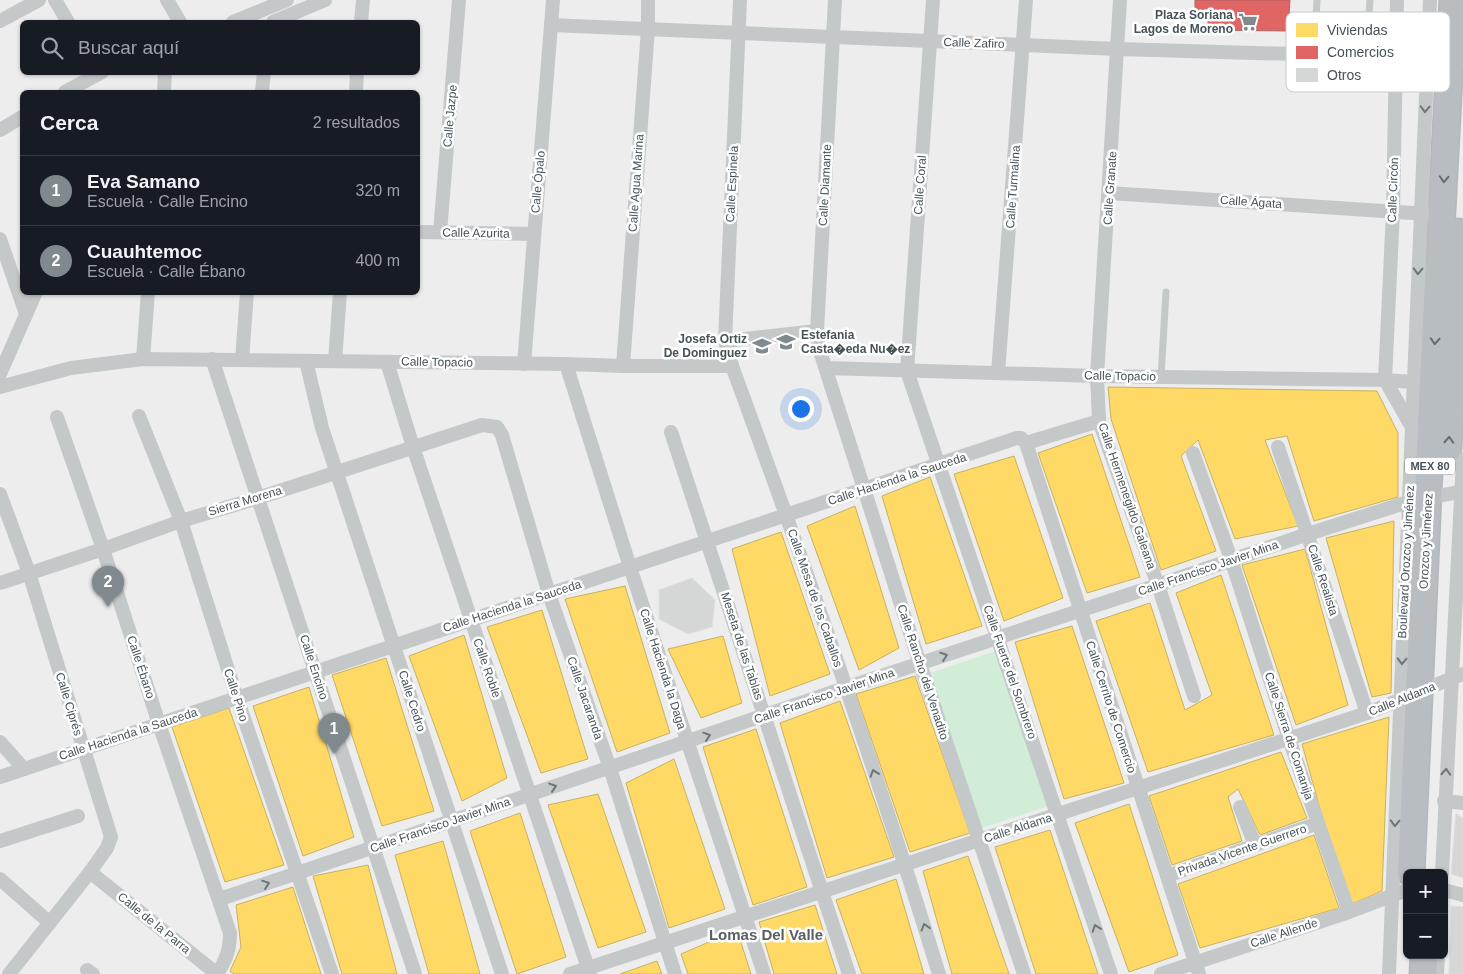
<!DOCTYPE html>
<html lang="es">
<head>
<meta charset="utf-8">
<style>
  :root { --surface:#171b24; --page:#20242c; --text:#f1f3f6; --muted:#9ea1a6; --line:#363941; --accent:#80898d }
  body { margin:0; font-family:Arial,sans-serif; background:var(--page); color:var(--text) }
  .controls { position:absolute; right:15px; bottom:15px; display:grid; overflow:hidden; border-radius:8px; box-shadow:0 1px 4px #0004 }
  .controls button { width:45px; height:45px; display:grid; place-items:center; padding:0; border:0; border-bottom:1px solid var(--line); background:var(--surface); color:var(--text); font:25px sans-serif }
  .you { position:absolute; left:800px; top:408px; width:18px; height:18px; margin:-12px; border:4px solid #fff; border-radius:50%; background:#1a73e8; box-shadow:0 0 0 8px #1a73e833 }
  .badge { display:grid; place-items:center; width:32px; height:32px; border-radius:50%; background:var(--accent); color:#fff; font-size:16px; font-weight:700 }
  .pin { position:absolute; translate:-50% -41px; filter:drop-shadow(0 1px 2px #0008) }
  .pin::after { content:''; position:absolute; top:26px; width:18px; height:15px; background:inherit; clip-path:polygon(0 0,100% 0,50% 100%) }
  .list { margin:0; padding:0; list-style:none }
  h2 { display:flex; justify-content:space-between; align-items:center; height:65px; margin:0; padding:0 20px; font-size:21px }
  h2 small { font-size:16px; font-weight:400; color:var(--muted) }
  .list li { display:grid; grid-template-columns:32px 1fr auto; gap:15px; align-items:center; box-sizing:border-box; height:70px; padding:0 20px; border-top:1px solid var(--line) }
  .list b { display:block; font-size:19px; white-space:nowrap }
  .list p { margin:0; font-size:16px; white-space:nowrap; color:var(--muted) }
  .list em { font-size:16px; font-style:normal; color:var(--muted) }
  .icon { flex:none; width:28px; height:28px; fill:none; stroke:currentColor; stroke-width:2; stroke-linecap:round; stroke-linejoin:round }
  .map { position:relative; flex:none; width:1463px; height:974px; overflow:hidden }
  .search { position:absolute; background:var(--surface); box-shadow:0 1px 4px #0004; left:20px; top:20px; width:400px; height:55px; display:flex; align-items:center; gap:12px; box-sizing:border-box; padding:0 18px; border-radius:8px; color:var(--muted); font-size:19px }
  .panel { position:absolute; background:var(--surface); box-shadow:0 1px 4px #0004; left:20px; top:90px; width:400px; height:205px; border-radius:8px }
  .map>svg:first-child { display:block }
  .green { fill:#d1edd8 }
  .homes { fill:#ffd966; stroke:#c7b162 }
  .shops { fill:#e06666; stroke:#b26062 }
  .building { fill:#d5d6d6; stroke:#dfdfe0 }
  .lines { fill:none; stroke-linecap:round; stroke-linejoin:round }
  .highway-casing { stroke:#b2b8bc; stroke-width:29 }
  .lane { stroke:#c4c8c9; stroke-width:7 }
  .street { stroke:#c4c8c9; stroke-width:14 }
  .highway { stroke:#b7bdc1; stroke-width:26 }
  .oneway { stroke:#6b767b }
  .oneway2 { stroke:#626e73 }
  .labels { text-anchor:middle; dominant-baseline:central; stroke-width:5; stroke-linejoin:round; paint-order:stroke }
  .shield { fill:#fff; stroke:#7d878b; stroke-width:1 }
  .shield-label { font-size:11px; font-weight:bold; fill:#455359 }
  .poi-label { font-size:12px; font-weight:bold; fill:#455359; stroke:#fff; text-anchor:end }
  .street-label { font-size:12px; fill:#455359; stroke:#fff }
  .quarter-label { font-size:15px; font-weight:bold; fill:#595e61; stroke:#fff }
  .key { fill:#fff; stroke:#c7cbcd; stroke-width:1 }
  .key-label { font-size:14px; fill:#455359 }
</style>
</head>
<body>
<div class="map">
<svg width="1463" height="974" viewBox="0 0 1463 974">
  <rect width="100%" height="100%" fill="#eeeded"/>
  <path class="green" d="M999,650L1052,805L982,828L930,673Z"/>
  <g class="homes">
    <path d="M1108,387L1377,391L1398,433V497L1314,521L1287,436L1265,440L1298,526L1235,539L1198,440L1181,456L1216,551L1161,570L1111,419Z"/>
    <path d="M1092,434L1140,577L1087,593L1038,453Z"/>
    <path d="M1014,456L1063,598L1004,621L954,474Z"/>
    <path d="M930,477L982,626L926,644L882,496Z"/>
    <path d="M855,506L899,648L859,670L807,526Z"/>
    <path d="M1394,521L1391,693L1372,697L1326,538Z"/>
    <path d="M781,532L830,674L770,696L732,549Z"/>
    <path d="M1305,549L1348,705L1296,725L1242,565Z"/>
    <path d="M1221,575L1274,735L1148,772L1096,621L1150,603L1185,710L1212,695L1176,593Z"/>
    <path d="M625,586L670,733L617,752L565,599Z"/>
    <path d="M542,610L588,759L541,773L487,627Z"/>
    <path d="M1072,626L1124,783L1064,799L1015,642Z"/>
    <path d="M464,635L507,778L462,801L409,656Z"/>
    <path d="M723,636L742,703L701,718L668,649Z"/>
    <path d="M386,658L434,811L382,826L332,675Z"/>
    <path d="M915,676L970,833L910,852L856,694Z"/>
    <path d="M309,687L354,837L303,856L253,706Z"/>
    <path d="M840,701L894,857L827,878L780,723Z"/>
    <path d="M229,708L284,865L225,882L172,727Z"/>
    <path d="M1389,717L1382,891L1347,906L1302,744Z"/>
    <path d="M756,729L807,887L753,905L703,747Z"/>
    <path d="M1281,752L1307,818L1260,835L1238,789L1228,797L1242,841L1172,865L1149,796Z"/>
    <path d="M674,759L725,909L669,928L626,783Z"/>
    <path d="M598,794L646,932L598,948L548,805Z"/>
    <path d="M1129,804L1178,955L1129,972L1075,823Z"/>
    <path d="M520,813L566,957L517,974L470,831Z"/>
    <path d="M1050,830L1098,974H1036L995,847Z"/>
    <path d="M1314,835L1339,908L1200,948L1178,884Z"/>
    <path d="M443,841L480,974H429L395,855Z"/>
    <path d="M968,856L1009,974H952L923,871Z"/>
    <path d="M368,865L397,974H342L313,876Z"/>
    <path d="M896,879L924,974H862L836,900Z"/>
    <path d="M293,887L321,974H234L230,971L241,947L236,905Z"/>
    <path d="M815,905L837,974H774L759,922Z"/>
    <path d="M737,930L751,974H688L681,954Z"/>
    <path d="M657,961L662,974H620Z"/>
  </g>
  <path class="shops" d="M1195,0H1290L1288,31L1208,30V14L1195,13Z"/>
  <g class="building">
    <path d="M692,578L715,600L712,627L688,634L659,619V590Z"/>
    <path d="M1456,813L1463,819V878L1451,874Z"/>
    <path d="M1451,906L1463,907V974H1449Z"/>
  </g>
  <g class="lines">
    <g class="highway-casing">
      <g id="highway">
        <path d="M1448,448L1459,232"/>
        <path d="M1411,873L1433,382L1453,0"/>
        <path d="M1423,974L1424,955"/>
      </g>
    </g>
    <g class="lane">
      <path d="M1316,15H1369L1370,0"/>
      <path d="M1314,55L1317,0"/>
      <path d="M1161,377L1166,292"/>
    </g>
    <g class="street">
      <path d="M55,0L68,22"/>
      <path d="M167,0L180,22"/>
      <path d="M740,0L725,341L732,366C806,567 876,769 939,974"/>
      <path d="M835,0L817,331L819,348L920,664L1024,974"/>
      <path d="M933,0L907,371L1111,974"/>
      <path d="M1120,0L1097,376L1099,421L1158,585L1194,696"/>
      <path d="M1397,0L1393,211L1385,380L1413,429"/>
      <path d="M0,21L39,0"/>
      <path d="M233,22L287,0"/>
      <path d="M273,22L325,0"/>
      <path d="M361,22L363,0"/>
      <path d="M551,25L1118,49L1397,57L1427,60L1463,61"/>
      <path d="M65,92L102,72"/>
      <path d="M164,92L165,72"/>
      <path d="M262,92L264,72"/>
      <path d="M356,92L357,72"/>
      <path d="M0,130L22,117"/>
      <path d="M1109,193L1428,214"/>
      <path d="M418,232L534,234"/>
      <path d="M440,232L459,0"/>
      <path d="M0,239L26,314"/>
      <path d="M725,341L817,331"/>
      <path d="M143,359L148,292"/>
      <path d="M212,359L415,974"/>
      <path d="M242,360L247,292"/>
      <path d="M306,361L322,428L502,974"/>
      <path d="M335,361L340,292"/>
      <path d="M387,362L413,447L590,974"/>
      <path d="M524,364L553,0"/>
      <path d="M566,364L630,567L764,974"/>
      <path d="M623,366L648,29V0"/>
      <path d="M826,368L1097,376L1385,380L1414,382"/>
      <path d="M998,373L1026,0"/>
      <path d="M0,374L36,292"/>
      <path d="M0,387L71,368L143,359L566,364L623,366H732"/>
      <path d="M139,416L181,521L237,698L332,974"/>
      <path d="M57,417L103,549L159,724L230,933C230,950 226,960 217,974"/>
      <path d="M671,432L849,974"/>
      <path d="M1026,443L1099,421"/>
      <path d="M1278,447L1367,713"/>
      <path d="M1193,453L1231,559L1289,739L1349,912"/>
      <path d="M0,494L29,573L111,837L107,848L90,872L9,974"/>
      <path d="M0,583L103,549L181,521L258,498L482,425L497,427L502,435L549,594L610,768L675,974"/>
      <path d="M0,742L24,769"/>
      <path d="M0,777L1017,438H1021L1026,443L1199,974"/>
      <path d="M1444,801L1463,803"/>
      <path d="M1240,807L1255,845"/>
      <path d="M0,841L78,816"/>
      <path d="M90,872L217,974"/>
      <path d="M1442,873L1463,459"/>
      <path d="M1167,876L1318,823"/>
      <path d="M0,879L50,923"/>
      <path d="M1444,890L1463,895"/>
      <path d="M220,899L845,688L1158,585L1308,534L1408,502L1463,491"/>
      <path d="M87,970L93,974"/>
      <path d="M570,974L1367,713C1400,701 1431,686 1463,674"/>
      <path d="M1161,974L1349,912L1407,890"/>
      <path d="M1389,974L1430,0"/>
      <path d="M1437,974L1438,955"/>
    </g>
    <use href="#highway" class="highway"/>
  </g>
  <defs><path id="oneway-chevron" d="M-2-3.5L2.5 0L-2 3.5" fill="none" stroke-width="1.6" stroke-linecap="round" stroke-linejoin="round" transform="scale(1.25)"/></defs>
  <g class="oneway">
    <use href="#oneway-chevron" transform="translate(1425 109) rotate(92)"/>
    <use href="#oneway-chevron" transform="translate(1418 271) rotate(92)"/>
    <use href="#oneway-chevron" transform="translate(944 656) rotate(-19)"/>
    <use href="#oneway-chevron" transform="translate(1402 661) rotate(92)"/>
    <use href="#oneway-chevron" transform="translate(707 736) rotate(-19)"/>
    <use href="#oneway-chevron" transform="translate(1446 772) rotate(-87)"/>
    <use href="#oneway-chevron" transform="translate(874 773) rotate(-109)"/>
    <use href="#oneway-chevron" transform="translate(553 787) rotate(-18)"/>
    <use href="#oneway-chevron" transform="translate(1395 823) rotate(92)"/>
    <use href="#oneway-chevron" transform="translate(266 884) rotate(-19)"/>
    <use href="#oneway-chevron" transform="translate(925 927) rotate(-107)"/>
    <use href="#oneway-chevron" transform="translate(1096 928) rotate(-109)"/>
  </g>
  <g class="oneway2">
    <use href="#oneway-chevron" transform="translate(1444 179) rotate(93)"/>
    <use href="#oneway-chevron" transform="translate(1435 341) rotate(93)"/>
    <use href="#oneway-chevron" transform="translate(1449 440) rotate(-87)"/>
  </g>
  <defs>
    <g id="supermarket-bare" transform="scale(1.5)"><path d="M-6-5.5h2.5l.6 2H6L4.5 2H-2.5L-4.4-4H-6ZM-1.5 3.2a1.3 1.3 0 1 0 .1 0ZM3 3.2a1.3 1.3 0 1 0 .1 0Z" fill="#80898d" stroke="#fff" stroke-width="2.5" paint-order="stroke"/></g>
    <g id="school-bare" transform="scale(1.5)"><path d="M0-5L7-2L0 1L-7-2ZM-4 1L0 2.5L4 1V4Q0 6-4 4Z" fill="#80898d" stroke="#fff" stroke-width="2.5" paint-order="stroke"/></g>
  </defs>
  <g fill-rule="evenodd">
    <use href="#supermarket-bare" x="1248" y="22"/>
    <use href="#school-bare" x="786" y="342"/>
    <use href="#school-bare" x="762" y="346"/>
  </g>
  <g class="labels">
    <rect class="shield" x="1405" y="457.5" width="50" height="17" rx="4"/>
    <g class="shield-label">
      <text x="1430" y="466">MEX 80</text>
    </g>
    <g class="poi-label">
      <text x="1233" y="15">Plaza Soriana<tspan x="1233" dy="14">Lagos de Moreno</tspan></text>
      <text x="801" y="335" text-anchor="start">Estefania<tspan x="801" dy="14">Casta�eda Nu�ez</tspan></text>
      <text x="747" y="339">Josefa Ortiz<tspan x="747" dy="14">De Dominguez</tspan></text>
    </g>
    <g class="street-label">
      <text transform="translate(974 43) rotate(2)">Calle Zafiro</text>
      <text transform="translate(450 116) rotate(-85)">Calle Jazpe</text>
      <text transform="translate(538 182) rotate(-85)">Calle Ópalo</text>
      <text transform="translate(636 183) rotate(-86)">Calle Agua Marina</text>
      <text transform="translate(732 184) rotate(-87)">Calle Espinela</text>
      <text transform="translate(825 185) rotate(-87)">Calle Diamante</text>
      <text transform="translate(920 185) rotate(-86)">Calle Coral</text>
      <text transform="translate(1013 187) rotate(-86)">Calle Turmalina</text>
      <text transform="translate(1110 188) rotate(-86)">Calle Granate</text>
      <text transform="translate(1393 190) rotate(-88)">Calle Circón</text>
      <text transform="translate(1251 202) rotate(4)">Calle Ágata</text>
      <text transform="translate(476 233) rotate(1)">Calle Azurita</text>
      <text transform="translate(437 362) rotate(1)">Calle Topacio</text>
      <text transform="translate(1120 376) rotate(1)">Calle Topacio</text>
      <text transform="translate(897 479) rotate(-18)">Calle Hacienda la Sauceda</text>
      <text transform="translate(1127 496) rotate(71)">Calle Hermenegildo Galeana</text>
      <text transform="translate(245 501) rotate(-17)">Sierra Morena</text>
      <text transform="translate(1426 541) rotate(-87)">Orozco y Jiménez</text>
      <text transform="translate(1406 562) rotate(-87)">Boulevard Orozco y Jiménez</text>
      <text transform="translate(1208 568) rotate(-19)">Calle Francisco Javier Mina</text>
      <text transform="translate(1323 580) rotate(72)">Calle Realista</text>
      <text transform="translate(815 598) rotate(71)">Calle Mesa de los Caballos</text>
      <text transform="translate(512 606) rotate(-18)">Calle Hacienda la Sauceda</text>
      <text transform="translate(742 646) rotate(72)">Meseta de las Tablas</text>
      <text transform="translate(141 667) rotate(72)">Calle Ébano</text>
      <text transform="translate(314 667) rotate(72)">Calle Encino</text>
      <text transform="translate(487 668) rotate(71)">Calle Roble</text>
      <text transform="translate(663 669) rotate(72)">Calle Hacienda la Daga</text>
      <text transform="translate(923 672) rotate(72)">Calle Rancho del Venadito</text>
      <text transform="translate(1010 672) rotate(71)">Calle Fuerte del Sombrero</text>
      <text transform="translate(236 695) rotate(72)">Calle Pino</text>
      <text transform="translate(824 696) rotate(-19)">Calle Francisco Javier Mina</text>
      <text transform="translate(585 698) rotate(71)">Calle Jacaranda</text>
      <text transform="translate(1402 699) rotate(-22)">Calle Aldama</text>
      <text transform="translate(412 701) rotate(72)">Calle Cedro</text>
      <text transform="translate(69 704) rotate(73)">Calle Ciprés</text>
      <text transform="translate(1111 707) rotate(72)">Calle Cerrito de Comercio</text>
      <text transform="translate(128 734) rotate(-18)">Calle Hacienda la Sauceda</text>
      <text transform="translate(1289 736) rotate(72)">Calle Sierra de Comanija</text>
      <text transform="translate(440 825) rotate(-19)">Calle Francisco Javier Mina</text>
      <text transform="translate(1018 828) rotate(-18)">Calle Aldama</text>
      <text transform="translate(1242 850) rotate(-19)">Privada Vicente Guerrero</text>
      <text transform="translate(154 923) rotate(39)">Calle de la Parra</text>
      <text transform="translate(1284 933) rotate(-18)">Calle Allende</text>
    </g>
    <g class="quarter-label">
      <text x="766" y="934">Lomas Del Valle</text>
    </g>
  </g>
  <rect x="1286" y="12" width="164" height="80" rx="8" class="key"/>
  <rect x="1296" y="23" width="22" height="14" fill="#ffd966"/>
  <rect x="1296" y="46" width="22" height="13" fill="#e06666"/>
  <rect x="1296" y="68" width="22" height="14" fill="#d5d6d6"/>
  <g class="key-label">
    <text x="1327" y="35">Viviendas</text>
    <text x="1327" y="57">Comercios</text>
    <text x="1327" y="80">Otros</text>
  </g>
</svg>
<div class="controls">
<button>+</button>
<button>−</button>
</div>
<div class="you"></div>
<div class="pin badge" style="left:334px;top:754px">1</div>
<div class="pin badge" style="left:108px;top:607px">2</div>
<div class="search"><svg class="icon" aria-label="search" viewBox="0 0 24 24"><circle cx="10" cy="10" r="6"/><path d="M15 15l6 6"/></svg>Buscar aquí</div>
<section class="panel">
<h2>Cerca<small>2 resultados</small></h2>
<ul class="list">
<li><span class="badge">1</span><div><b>Eva Samano</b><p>Escuela · Calle Encino</p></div><em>320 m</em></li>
<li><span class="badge">2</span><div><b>Cuauhtemoc</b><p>Escuela · Calle Ébano</p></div><em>400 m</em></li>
</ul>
</section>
</div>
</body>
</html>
